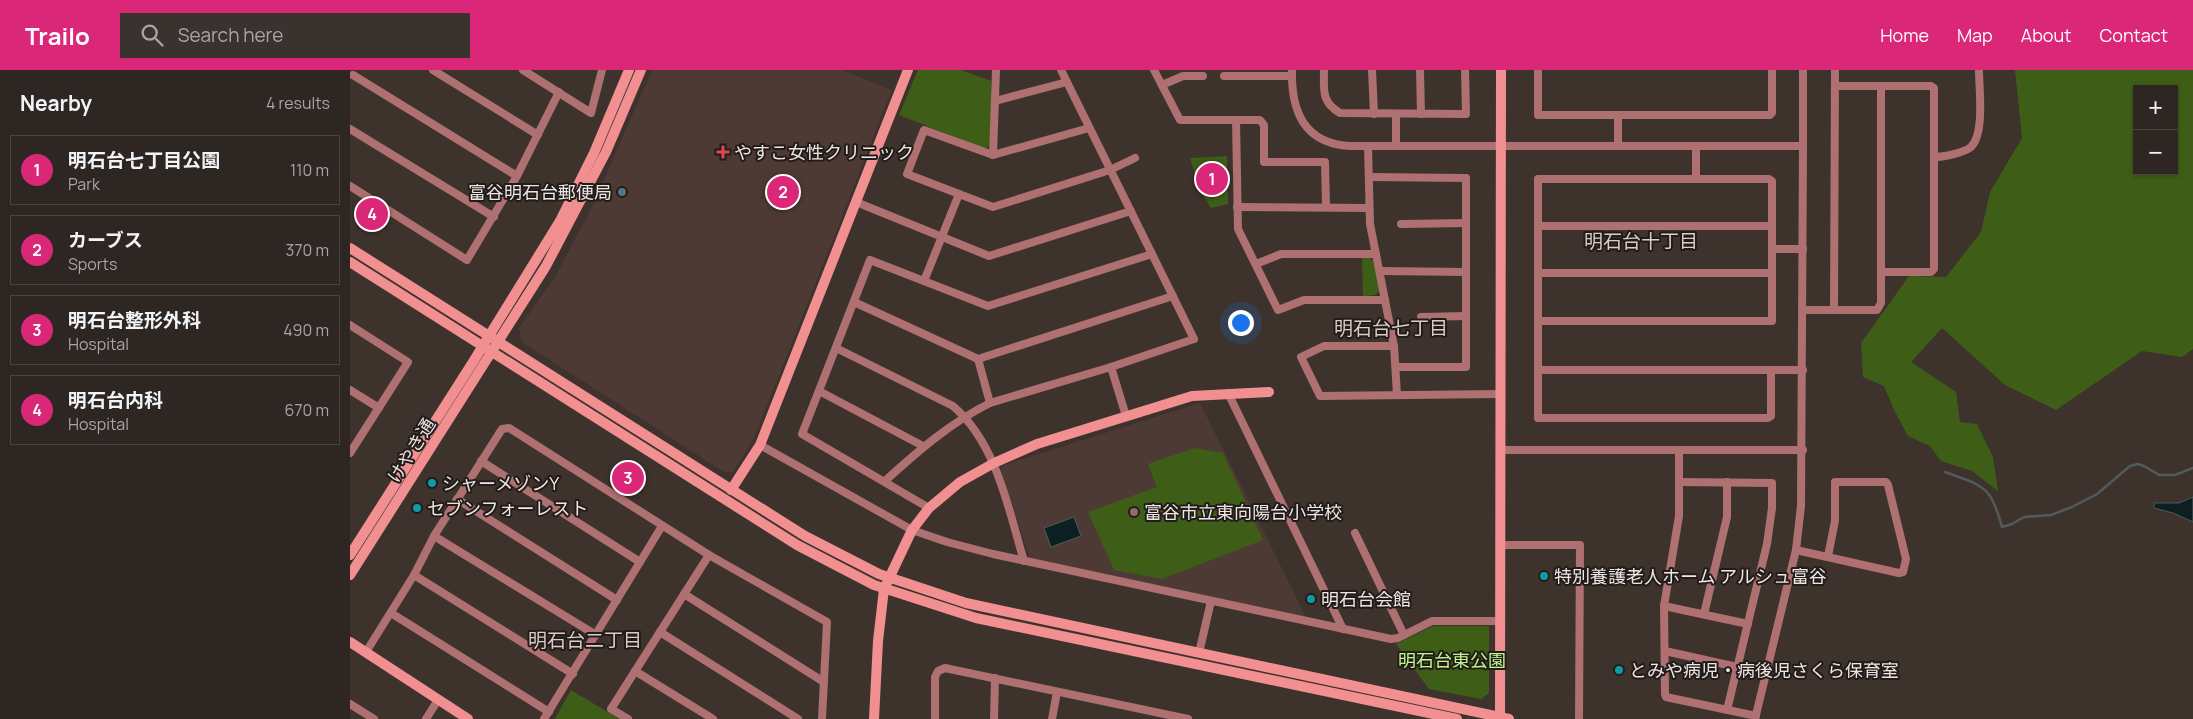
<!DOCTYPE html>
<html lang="en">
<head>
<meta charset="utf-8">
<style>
  :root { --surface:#2e2622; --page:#3a322f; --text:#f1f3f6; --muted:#a7a5a5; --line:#494340; --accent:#db2777 }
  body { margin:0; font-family:Manrope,"Noto Sans JP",sans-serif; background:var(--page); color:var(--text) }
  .controls { position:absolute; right:15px; top:15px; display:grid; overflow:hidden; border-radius:0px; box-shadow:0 1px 4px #0004 }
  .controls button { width:45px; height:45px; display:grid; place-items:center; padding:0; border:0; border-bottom:1px solid var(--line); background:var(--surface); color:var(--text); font:25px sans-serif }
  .you { position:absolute; left:890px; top:252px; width:18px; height:18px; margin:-12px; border:4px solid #fff; border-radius:50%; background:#1a73e8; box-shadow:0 0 0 8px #1a73e833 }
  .badge { display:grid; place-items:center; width:32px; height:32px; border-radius:50%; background:var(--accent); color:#fff; font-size:16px; font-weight:700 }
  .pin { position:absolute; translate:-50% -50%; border:2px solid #fff; box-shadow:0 1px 5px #0006 }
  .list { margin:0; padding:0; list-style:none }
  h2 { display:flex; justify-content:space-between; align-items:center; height:65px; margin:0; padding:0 20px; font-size:21px }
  h2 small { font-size:16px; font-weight:400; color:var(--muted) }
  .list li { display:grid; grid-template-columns:32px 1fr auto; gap:15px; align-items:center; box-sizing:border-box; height:70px; margin:0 10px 10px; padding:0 10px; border:1px solid var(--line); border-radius:0px }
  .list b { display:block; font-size:19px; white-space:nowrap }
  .list p { margin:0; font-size:16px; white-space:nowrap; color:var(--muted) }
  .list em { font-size:16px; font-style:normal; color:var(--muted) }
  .icon { flex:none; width:28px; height:28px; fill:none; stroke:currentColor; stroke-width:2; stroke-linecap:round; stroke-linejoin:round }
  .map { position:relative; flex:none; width:1843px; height:649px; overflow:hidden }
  header { display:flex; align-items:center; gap:30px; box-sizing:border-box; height:70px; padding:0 25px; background:var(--accent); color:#fff }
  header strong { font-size:24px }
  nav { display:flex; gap:28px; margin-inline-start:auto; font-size:18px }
  .search { width:350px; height:45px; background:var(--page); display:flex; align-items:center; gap:12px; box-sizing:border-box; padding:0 18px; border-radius:0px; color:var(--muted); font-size:19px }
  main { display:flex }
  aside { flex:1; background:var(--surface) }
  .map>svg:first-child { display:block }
  .built { fill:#4d3a34 }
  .green { fill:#3e5e17; fill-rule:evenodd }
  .water { fill:#0e1f22; stroke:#515a5c }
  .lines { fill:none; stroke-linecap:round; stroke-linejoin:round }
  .stream { stroke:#515a5c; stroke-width:2.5 }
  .street { stroke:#ae7070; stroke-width:8 }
  .secondary { stroke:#f29091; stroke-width:10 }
  .health-dot { fill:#e0444e; stroke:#211b19; stroke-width:2 }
  .service-dot { fill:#5c6f8a; stroke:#211b19; stroke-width:2 }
  .culture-dot { fill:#0f9aa8; stroke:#211b19; stroke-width:2 }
  .education-dot { fill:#8d6e63; stroke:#211b19; stroke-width:2 }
  .labels { text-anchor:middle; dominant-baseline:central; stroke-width:4; stroke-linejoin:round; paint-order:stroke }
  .poi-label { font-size:18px; fill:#ede5e2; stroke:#211b19; text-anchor:start }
  .street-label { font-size:18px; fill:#ede5e2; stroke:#211b19 }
  .park-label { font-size:18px; fill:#c1f68c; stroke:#211b19 }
  .neighbourhood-label { font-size:19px; fill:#dbccc6; stroke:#211b19 }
</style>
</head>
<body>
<header>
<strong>Trailo</strong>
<div class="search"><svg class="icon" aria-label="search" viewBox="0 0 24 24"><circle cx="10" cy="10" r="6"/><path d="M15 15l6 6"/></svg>Search here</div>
<nav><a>Home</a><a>Map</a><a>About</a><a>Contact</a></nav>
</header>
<main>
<aside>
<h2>Nearby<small>4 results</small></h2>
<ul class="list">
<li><span class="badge">1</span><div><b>明石台七丁目公園</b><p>Park</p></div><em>110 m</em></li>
<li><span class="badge">2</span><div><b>カーブス</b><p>Sports</p></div><em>370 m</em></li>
<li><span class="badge">3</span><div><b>明石台整形外科</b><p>Hospital</p></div><em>490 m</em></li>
<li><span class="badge">4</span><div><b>明石台内科</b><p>Hospital</p></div><em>670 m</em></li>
</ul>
</aside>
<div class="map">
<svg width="1843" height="649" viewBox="0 0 1843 649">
  <rect width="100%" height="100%" fill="#3e322d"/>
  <g class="built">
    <path d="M302,0H492L542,20L415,341L403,370L383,402H374L172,272L169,258L206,205L242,137Z"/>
    <path d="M850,333L956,547L682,489L678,483L651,400L654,395Z"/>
  </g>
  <g class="green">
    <path d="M568,0H611L641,11V74L635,79L549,45Z"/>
    <path d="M1665,0H1843V279L1832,287L1792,281L1706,340L1655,315L1592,258L1561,292L1606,322L1610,352L1627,354L1643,387L1648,421L1622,401L1591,391L1580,376L1558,366L1544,340L1534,316L1513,307L1511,273L1559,206L1596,207L1631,162L1640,122L1672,68ZM1787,19H1824V101H1787Z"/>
    <path d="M877,86L878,134L861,138L850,120L840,88Z"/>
    <path d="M1012,188H1020L1023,191L1030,221L1025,225L1013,226Z"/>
    <path d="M844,378L873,383L913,470L812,509L764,500L738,442L807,417L798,394Z"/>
    <path d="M1083,556H1139V623L1131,629L1079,619L1046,574Z"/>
    <path d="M221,620L269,649H205Z"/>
  </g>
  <g class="water">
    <path d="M1843,427V452L1823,443L1804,438V433H1829Z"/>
    <path d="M724,447L731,466L701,477L694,458Z"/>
  </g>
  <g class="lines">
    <path class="stream" d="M1595,402C1633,416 1641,415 1652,457L1662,454L1674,447L1701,445L1722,437L1747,424L1780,396L1788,394L1794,396L1809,405H1825L1843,398"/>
    <g class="street">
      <path d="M83,0L188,65"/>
      <path d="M173,0L241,43L252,0"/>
      <path d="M804,0L830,50H910L914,55V92H975L976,137"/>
      <path d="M942,0C941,41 954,74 1001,76H1453V0"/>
      <path d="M974,0C974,20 971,32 990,43L1116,44L1115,0"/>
      <path d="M1022,0L1024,44"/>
      <path d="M1070,0L1071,44"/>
      <path d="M1188,0V45H1420L1422,43V0"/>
      <path d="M3,5L167,106"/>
      <path d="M874,6H942"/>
      <path d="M812,15L833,6H853"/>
      <path d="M1531,16V202"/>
      <path d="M645,31L717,12"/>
      <path d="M1268,45V76"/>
      <path d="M886,50L888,159L928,240L954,230H1035"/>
      <path d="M739,58L643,85L574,60L557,104L643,137L760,100L785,88"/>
      <path d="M0,59L144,147"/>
      <path d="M1018,76L1020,154L1044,276L1047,325"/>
      <path d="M1046,76V44"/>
      <path d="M1346,76V109"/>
      <path d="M643,85L646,0"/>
      <path d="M1584,87C1593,87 1614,83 1621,77C1635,63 1629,19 1629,0"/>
      <path d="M1019,107L1116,108V297H1046"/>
      <path d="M0,116L117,190L167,106L209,22"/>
      <path d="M506,132L639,186L781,141"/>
      <path d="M887,137L1018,138"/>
      <path d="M1051,154L1116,153"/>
      <path d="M1188,156H1422"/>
      <path d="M1422,179H1453"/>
      <path d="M906,194L931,184H1026"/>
      <path d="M1030,201L1116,202"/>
      <path d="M1188,203H1422"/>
      <path d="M574,211L609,124"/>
      <path d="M504,232L628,289L823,226"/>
      <path d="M1453,240H1527L1531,233V202H1581L1584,199V18L1581,16H1485"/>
      <path d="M1484,240L1485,0"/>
      <path d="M1071,247L1116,246"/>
      <path d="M1188,251H1422V111L1419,109H1188V348H1418L1421,346V301"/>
      <path d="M0,255L58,292L0,383"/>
      <path d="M1044,276H974L951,287L970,326L1150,324"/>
      <path d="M486,278L603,336C647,374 658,438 674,491"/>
      <path d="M628,289L640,333L761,297L844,269L711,0"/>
      <path d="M761,297L776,346"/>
      <path d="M1188,300H1453"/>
      <path d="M0,320L29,338"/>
      <path d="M469,321L573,376"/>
      <path d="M878,323L993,559"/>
      <path d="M410,375L562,460L597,472L643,484L1041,569L1048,568L1082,551H1150"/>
      <path d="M1150,380H1453"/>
      <path d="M1329,380V446L1314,536L1315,624L1316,627L1406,646"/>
      <path d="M131,391L290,492"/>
      <path d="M535,411C568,381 600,353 640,333"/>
      <path d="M1329,412L1422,413V438L1417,474L1377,640"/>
      <path d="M107,429L267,530"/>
      <path d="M579,438L452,364L520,190L638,236L802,184"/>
      <path d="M1005,463L1054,565"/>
      <path d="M84,466L246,565"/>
      <path d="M1150,475H1230L1229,649"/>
      <path d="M1446,480L1549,503L1553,502L1556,489L1538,415L1536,412H1485V451L1478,486"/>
      <path d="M64,505L223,604"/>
      <path d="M334,524L474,612"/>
      <path d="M1314,536L1398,554"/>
      <path d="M41,543L199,642"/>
      <path d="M1354,544L1377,447V412"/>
      <path d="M310,562L448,649"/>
      <path d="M1315,581L1387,597"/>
      <path d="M16,582L64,505L84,466L152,359L159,358L359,485L477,552L472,649"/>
      <path d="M849,583L861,531"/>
      <path d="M285,601L363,649"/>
      <path d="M0,634L24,649"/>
      <path d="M76,649L88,630"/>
      <path d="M194,649L312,456"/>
      <path d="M278,649L261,639L359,485"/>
      <path d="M585,649V607L588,601L595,598L838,649"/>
      <path d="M644,649L645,608"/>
      <path d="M702,649L707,622"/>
      <path d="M1405,649L1446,480L1451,436L1453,76"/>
    </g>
    <g class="secondary">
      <path d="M0,178L455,466L529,504L616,533L1159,649"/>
      <path d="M0,192L447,475L524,515L626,548L1107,649"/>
      <path d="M381,420L410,375L558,0"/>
      <path d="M0,485L123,292L210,151L244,83L279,0"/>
      <path d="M0,505L196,196L256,82L291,0"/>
      <path d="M0,572L118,649"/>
      <path d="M524,649L528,571L534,519L562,460L579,438L610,412L644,393L687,374L842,326L919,322"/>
      <path d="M1150,649L1151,0"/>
    </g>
  </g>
  <path class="health-dot" d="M370.5 74.5h5v5h5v5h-5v5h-5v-5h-5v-5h5z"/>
  <circle class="service-dot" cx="272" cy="122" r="5"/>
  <g class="culture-dot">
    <circle cx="82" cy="413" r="5"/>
    <circle cx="67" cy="438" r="5"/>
    <circle cx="1194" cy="506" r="5"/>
    <circle cx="961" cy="529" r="5"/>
    <circle cx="1269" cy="600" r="5"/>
  </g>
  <circle class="education-dot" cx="784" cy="442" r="5"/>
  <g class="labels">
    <g class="poi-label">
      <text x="384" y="82">やすこ女性クリニック</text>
      <text x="262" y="122" text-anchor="end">富谷明石台郵便局</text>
      <text x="92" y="413">シャーメゾンY</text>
      <text x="77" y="438">セブンフォーレスト</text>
      <text x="794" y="442">富谷市立東向陽台小学校</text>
      <text x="1204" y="506">特別養護老人ホーム アルシュ富谷</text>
      <text x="971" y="529">明石台会館</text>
      <text x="1279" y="600">とみや病児・病後児さくら保育室</text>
    </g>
    <g class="street-label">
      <text transform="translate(61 380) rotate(-58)">けやき通</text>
    </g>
    <g class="park-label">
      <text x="1102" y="590">明石台東公園</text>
    </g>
    <g class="neighbourhood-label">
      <text x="1291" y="171">明石台十丁目</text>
      <text x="1041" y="258">明石台七丁目</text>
      <text x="235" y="570">明石台二丁目</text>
    </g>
  </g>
</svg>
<div class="controls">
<button>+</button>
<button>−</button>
</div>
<div class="you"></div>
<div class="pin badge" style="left:862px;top:109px">1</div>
<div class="pin badge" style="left:433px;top:122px">2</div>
<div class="pin badge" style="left:278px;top:408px">3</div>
<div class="pin badge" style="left:22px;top:144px">4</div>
</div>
</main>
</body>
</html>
